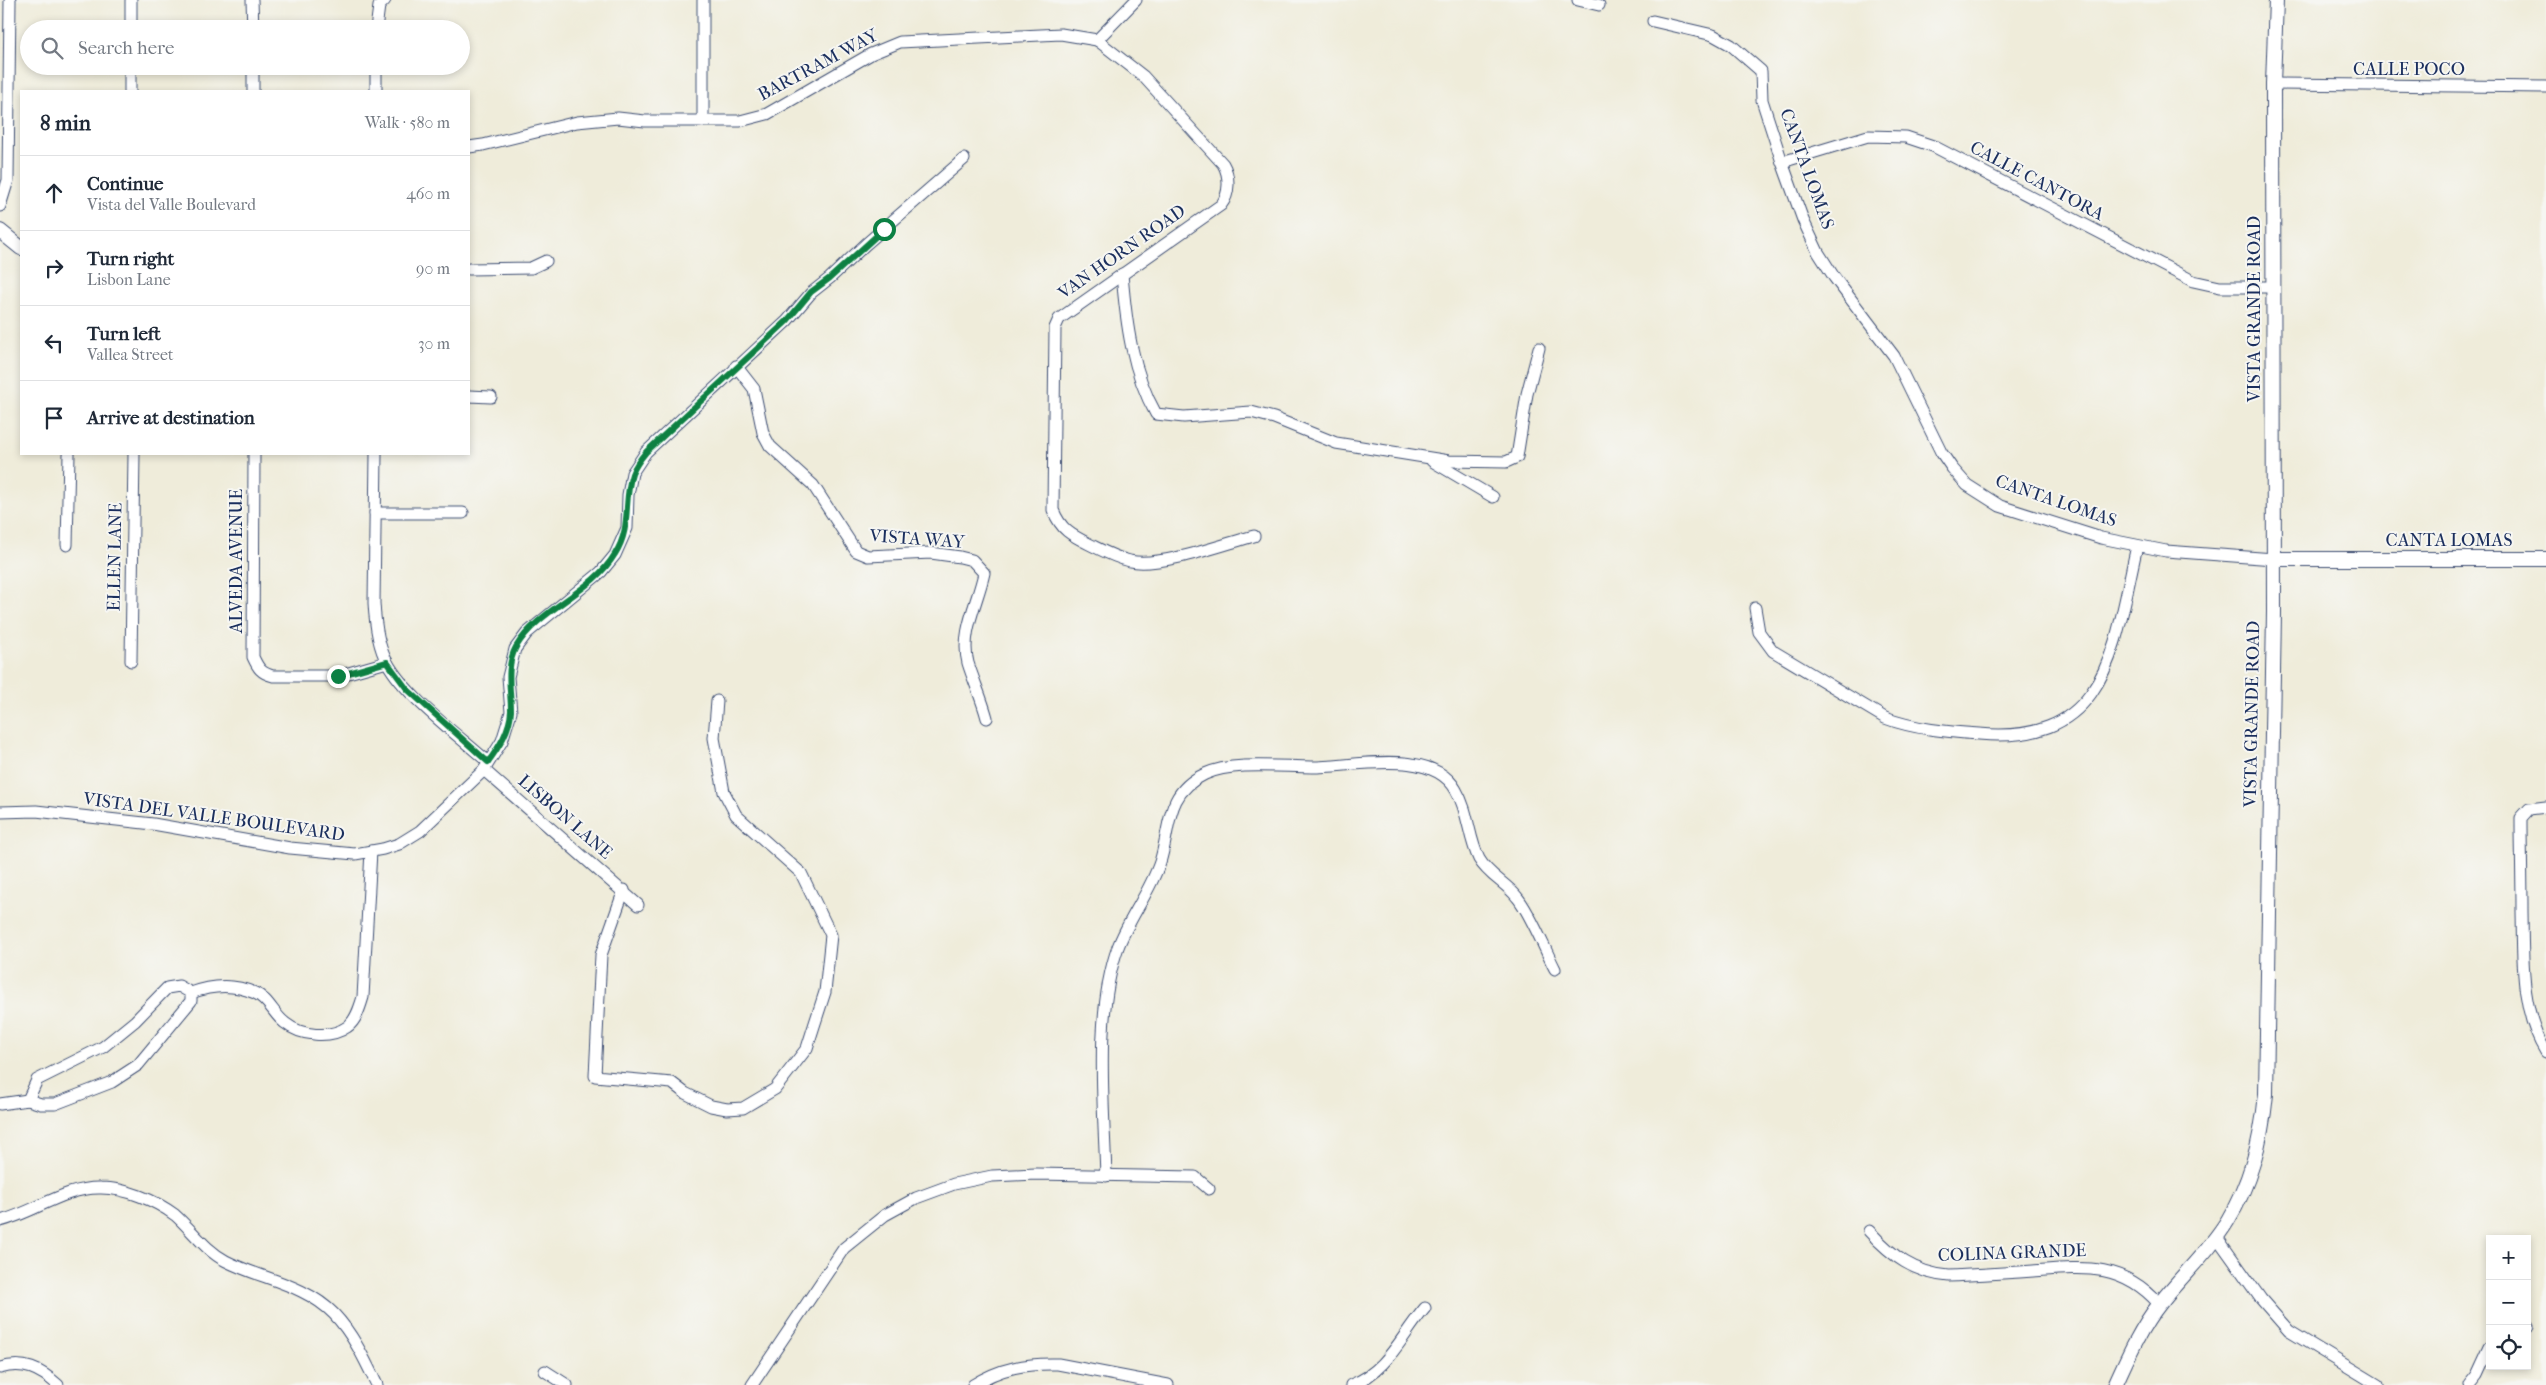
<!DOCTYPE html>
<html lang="en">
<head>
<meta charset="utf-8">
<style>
  :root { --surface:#fff; --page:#f2f2f3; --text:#1f2937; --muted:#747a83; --line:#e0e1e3 }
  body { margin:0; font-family:"IM FELL French Canon",serif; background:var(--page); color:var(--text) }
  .controls { position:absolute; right:15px; bottom:15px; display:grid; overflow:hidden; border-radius:0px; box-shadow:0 2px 8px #0003 }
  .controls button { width:45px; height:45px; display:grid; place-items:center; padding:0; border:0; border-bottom:1px solid var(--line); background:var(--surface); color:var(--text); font:25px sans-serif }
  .stop { position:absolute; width:15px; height:15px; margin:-11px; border:4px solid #0b8043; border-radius:50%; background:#fff }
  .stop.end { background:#0b8043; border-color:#fff; box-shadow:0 1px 5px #0008 }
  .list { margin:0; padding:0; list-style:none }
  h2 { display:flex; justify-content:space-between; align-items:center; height:65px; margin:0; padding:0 20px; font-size:21px }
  h2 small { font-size:16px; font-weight:400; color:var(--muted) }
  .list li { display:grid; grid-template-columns:32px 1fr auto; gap:15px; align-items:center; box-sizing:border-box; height:75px; padding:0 20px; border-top:1px solid var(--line) }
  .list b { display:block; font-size:19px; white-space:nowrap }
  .list p { margin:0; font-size:16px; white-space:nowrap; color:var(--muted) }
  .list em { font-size:16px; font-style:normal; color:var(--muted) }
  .icon { flex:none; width:28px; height:28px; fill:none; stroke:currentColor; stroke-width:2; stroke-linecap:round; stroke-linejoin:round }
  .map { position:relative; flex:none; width:2546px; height:1385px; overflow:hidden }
  .search { position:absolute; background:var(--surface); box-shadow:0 2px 8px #0003; left:20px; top:20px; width:450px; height:55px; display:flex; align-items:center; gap:12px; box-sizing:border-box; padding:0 18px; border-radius:28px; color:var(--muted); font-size:19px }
  .panel { position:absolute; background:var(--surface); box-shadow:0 2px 8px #0003; left:20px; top:90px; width:450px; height:365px; border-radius:0px }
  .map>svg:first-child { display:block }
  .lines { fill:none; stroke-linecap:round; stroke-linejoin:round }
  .minor-casing { stroke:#3b4b71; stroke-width:13 }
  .tertiary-casing { stroke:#3b4b71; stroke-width:16 }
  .minor { stroke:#fff; stroke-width:11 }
  .tertiary { stroke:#fff; stroke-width:14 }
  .route { stroke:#0b8043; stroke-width:6 }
  .labels { text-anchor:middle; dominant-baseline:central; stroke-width:4; stroke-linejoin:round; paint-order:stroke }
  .street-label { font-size:18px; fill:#1b2f5e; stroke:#f6f6f2 }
</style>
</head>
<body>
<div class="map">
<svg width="2546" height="1385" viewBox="0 0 2546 1385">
  <rect width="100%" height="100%" fill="#f6f6f2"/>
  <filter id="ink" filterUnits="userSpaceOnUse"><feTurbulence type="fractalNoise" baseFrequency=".02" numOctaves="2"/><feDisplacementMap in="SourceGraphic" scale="10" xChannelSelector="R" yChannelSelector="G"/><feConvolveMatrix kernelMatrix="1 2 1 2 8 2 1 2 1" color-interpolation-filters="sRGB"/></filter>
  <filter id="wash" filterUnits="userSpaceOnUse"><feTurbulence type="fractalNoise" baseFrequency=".0096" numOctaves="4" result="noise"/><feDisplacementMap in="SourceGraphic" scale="20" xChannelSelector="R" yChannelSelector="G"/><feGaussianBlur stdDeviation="1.12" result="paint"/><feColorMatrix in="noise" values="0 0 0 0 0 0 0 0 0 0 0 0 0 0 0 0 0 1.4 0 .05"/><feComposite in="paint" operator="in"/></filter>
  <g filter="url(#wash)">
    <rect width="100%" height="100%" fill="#efecda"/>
  </g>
  <g filter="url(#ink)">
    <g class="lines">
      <g class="minor-casing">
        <g id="minor">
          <path d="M252,0L253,29"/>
          <path d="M1578,0L1599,5"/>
          <path d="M1653,21L1713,35L1731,45L1761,71L1762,100L1782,162L1803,220L1818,252L1834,277L1894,356L1941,452L1952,468L1967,485L2000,506L2101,538L2166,551L2274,559"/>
          <path d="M131,29V0"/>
          <path d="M376,29L379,6L385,0"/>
          <path d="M1097,40L1143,76L1223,164C1230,176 1230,194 1221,205L1059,319L1055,328L1053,510C1061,530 1071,535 1091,545C1103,551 1116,558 1130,561C1159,568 1224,544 1254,536"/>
          <path d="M1097,40L1136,0"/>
          <path d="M253,66V91"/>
          <path d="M376,66V91"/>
          <path d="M2273,84L2546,87"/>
          <path d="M130,91V66"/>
          <path d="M703,121V0"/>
          <path d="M469,147L483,145L577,122L618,118L645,121H740L767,114L871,54L900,42L1061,34L1097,40"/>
          <path d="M1782,162L1868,136L1906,137L1933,146L2193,281L2220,287H2273"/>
          <path d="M0,206L8,180L10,0"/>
          <path d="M469,269L531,268L546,261"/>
          <path d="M1122,274C1126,322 1132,372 1156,414L1184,417L1251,412L1274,418L1336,443L1449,461L1506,462L1517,457L1527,394L1539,348"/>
          <path d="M736,366L754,389L763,433L770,446L813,485L856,551L868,556L931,553L960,557L972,560L984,573C978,602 960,633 968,663C974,682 982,699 987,718"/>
          <path d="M469,396L491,397"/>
          <path d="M254,454L253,657C258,668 261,673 273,676H338L387,662"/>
          <path d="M376,454L374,603C375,621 378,646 387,662C406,697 458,735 488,762"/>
          <path d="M1432,461L1493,497"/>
          <path d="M375,513H463"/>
          <path d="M67,545L69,454"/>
          <path d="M1755,608L1759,632L1773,651L1885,718C1914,729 1948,732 1979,734C2110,746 2114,645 2137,546"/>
          <path d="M131,661L134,454"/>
          <path d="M484,770L638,905"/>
          <path d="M2546,807L2529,809L2521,818C2521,849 2522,880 2522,911C2523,958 2520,1010 2546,1052"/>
          <path d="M0,812L36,811L153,824L290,848L355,854L383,849L399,844L420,831L484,770L502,741L511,712L508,677L515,649L527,633L601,572L615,555L627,528L628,495L632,473L646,452L787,321L811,293L830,278L866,244L964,159"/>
          <path d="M624,890L601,955L595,1076L672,1083L685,1093L711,1106L727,1109L743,1108L775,1089L807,1048L814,1026L825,992L831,935L801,873L736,815L724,792L714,738L717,701"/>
          <path d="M191,993C212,985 235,984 255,993C269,999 273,1014 285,1023C301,1036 330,1039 347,1027C356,1021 360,1007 363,997L371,851"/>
          <path d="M28,1100L37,1080L103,1047L135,1021L167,988L179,986L191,993"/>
          <path d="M0,1104L28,1100L41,1104H55L112,1082L138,1065L191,1001V993"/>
          <path d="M1106,1176C1104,1107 1094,1013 1118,947C1129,918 1150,892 1160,862C1171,828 1164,793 1205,774C1233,761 1281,767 1312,767C1354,767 1432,747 1456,790C1469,812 1468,837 1479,859C1488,875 1506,883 1517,897C1530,912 1545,950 1555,969"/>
          <path d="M0,1221C34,1213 64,1187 101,1188C125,1188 155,1200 175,1215C192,1230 205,1250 226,1261C261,1279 305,1284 334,1314C353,1334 365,1360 377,1385"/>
          <path d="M1869,1231C1892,1256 1914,1273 1949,1276C1977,1275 2005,1273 2033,1271C2083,1267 2122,1262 2159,1304"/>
          <path d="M2216,1236L2261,1299L2289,1331L2378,1385"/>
          <path d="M2527,1326H2528"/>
          <path d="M0,1368C24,1361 40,1369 58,1385"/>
          <path d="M545,1371L567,1385"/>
          <path d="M752,1385L844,1248L885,1215L916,1198L954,1184L992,1176L1036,1174L1195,1177L1209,1189"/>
          <path d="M973,1385C1000,1368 1027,1363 1058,1364L1168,1385"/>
          <path d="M1351,1385C1388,1371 1401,1336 1425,1308"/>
          <path d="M2469,1385L2477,1375L2490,1347"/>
        </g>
      </g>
      <g class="tertiary-casing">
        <g id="tertiary">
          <path d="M0,231L21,248"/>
          <path d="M2274,559H2546"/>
          <path d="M2115,1385C2128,1356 2141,1327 2161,1302C2182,1275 2210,1250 2228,1220C2251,1182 2262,1137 2266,1094L2274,612L2273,84L2276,0"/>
        </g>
      </g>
      <use href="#minor" class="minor"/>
      <use href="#tertiary" class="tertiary"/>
    </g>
  </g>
  <g class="lines" filter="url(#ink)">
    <path class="route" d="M338,676L387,662L407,689L488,762C499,747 510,730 511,711C511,690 505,667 516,647C539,608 592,593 615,554C632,528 623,501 632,474C635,466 641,458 646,452L787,321L811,292L830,278L884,229"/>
  </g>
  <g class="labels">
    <g class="street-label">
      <text transform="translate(818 65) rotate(-28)">BARTRAM WAY</text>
      <text x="2409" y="69">CALLE POCO</text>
      <text transform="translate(1807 169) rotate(70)">CANTA LOMAS</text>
      <text transform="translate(2037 181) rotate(28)">CALLE CANTORA</text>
      <text transform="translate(1122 252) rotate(-35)">VAN HORN ROAD</text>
      <text transform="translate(2254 309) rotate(-90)">VISTA GRANDE ROAD</text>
      <text transform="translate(2056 501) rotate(19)">CANTA LOMAS</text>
      <text transform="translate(917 539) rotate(4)">VISTA WAY</text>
      <text x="2449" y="540">CANTA LOMAS</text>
      <text transform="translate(115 557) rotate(-89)">ELLEN LANE</text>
      <text transform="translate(236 561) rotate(-90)">ALVEDA AVENUE</text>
      <text transform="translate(2252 714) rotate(-89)">VISTA GRANDE ROAD</text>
      <text transform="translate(214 817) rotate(8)">VISTA DEL VALLE BOULEVARD</text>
      <text transform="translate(565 817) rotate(41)">LISBON LANE</text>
      <text transform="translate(2012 1253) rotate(-2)">COLINA GRANDE</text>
    </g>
  </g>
</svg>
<div class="controls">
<button>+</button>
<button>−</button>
<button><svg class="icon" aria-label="locate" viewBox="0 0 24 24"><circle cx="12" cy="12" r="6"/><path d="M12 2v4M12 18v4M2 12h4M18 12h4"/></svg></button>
</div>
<div class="stop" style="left:884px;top:229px"></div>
<div class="stop end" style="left:338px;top:676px"></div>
<div class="search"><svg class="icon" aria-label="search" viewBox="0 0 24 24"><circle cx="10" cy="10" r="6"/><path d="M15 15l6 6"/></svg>Search here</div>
<section class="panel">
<h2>8 min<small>Walk · 580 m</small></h2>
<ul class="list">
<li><svg class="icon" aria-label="ahead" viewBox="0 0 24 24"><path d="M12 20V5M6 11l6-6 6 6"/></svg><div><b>Continue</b><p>Vista del Valle Boulevard</p></div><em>460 m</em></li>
<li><svg class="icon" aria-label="right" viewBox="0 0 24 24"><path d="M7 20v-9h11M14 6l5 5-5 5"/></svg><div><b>Turn right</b><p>Lisbon Lane</p></div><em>90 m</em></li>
<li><svg class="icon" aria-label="left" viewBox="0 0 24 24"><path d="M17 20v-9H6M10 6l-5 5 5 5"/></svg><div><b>Turn left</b><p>Vallea Street</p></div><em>30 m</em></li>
<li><svg class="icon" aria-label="arrive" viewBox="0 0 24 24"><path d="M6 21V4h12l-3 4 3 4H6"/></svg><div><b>Arrive at destination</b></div></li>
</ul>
</section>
</div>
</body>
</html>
